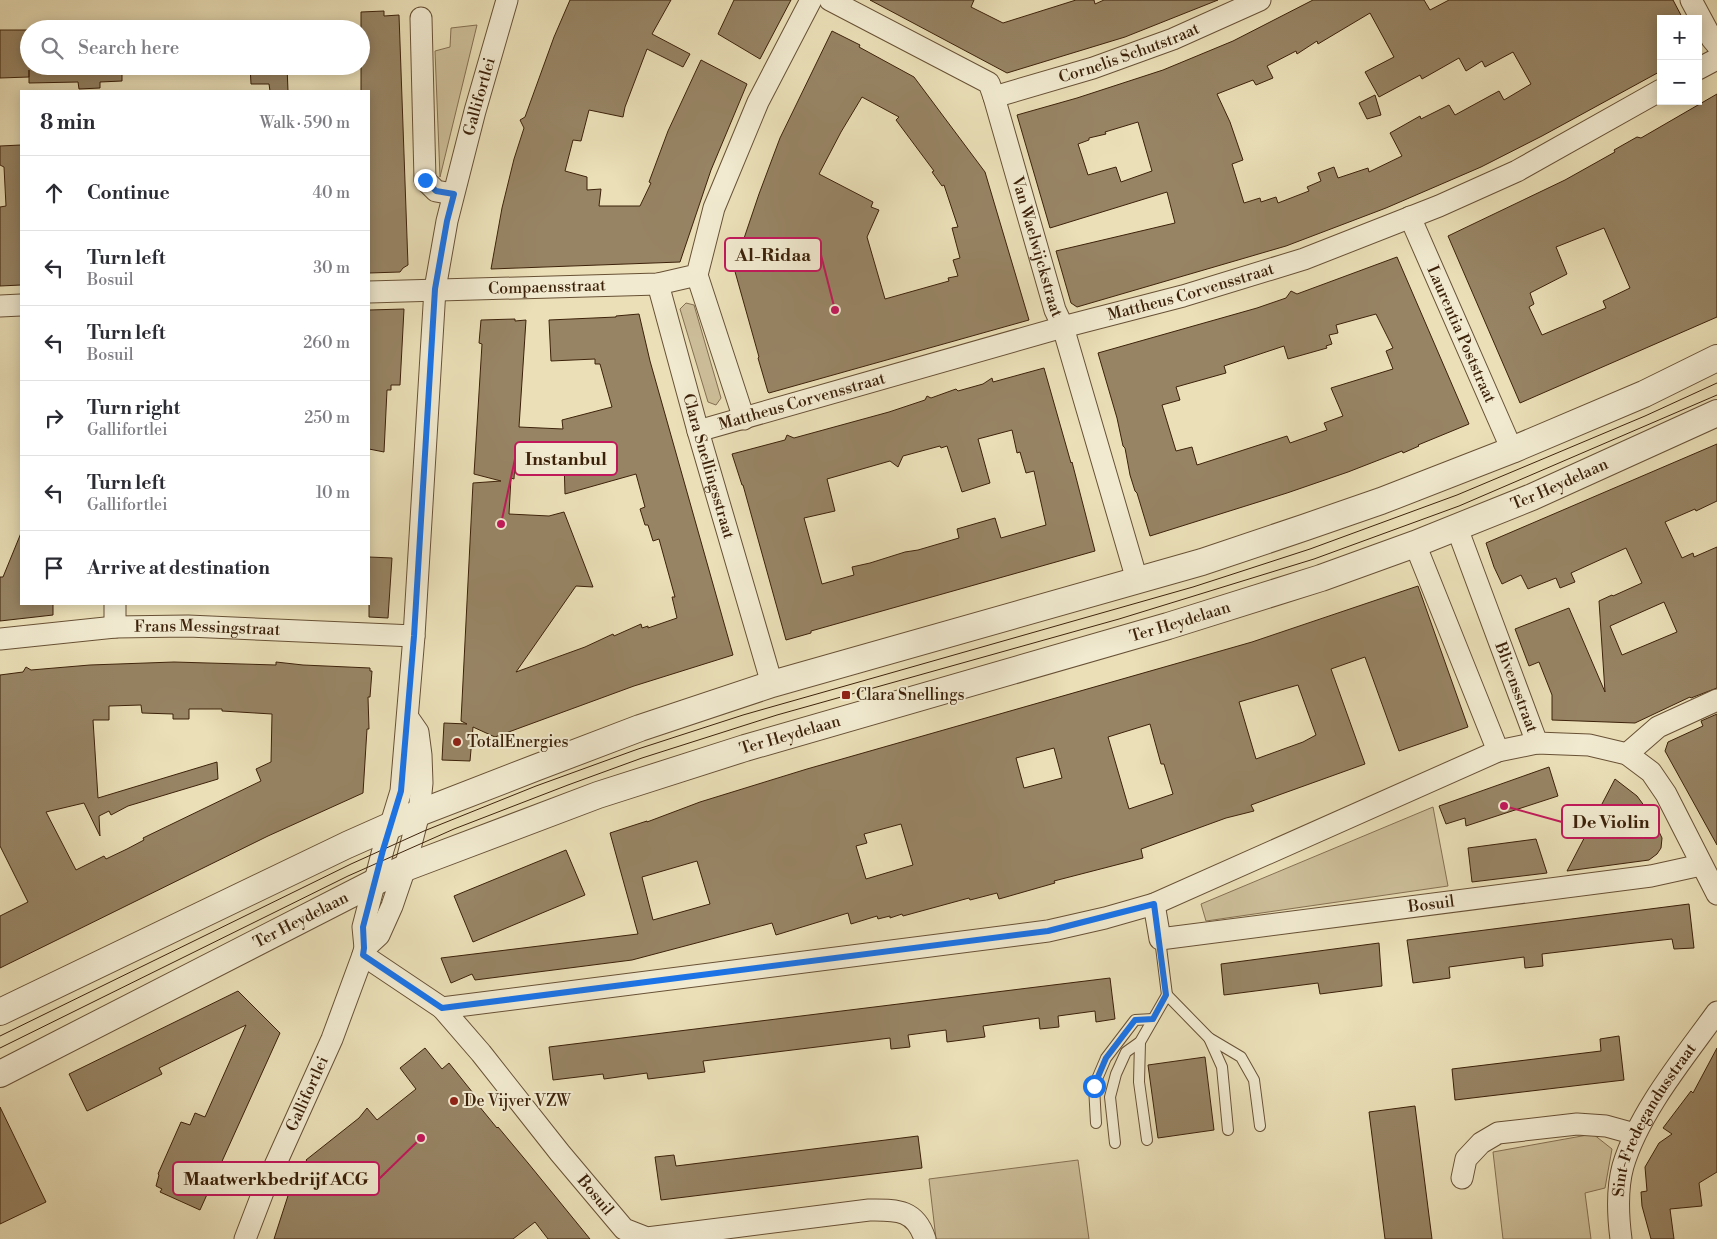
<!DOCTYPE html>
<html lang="en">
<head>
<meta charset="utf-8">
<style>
  :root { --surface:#fff; --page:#f7f7f7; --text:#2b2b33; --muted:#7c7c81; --line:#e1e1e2 }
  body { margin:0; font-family:"Libre Bodoni",serif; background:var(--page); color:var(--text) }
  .controls { position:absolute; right:15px; top:15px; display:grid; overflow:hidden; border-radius:0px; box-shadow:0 2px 12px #0003 }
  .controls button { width:45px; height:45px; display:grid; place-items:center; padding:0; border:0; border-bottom:1px solid var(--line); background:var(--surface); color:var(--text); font:25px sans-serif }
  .stop { position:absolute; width:15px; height:15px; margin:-11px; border:4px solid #1a73e8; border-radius:50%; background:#fff }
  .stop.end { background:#1a73e8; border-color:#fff; box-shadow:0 1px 5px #0008 }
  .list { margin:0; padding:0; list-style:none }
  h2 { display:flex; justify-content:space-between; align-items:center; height:65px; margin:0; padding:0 20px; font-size:21px }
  h2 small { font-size:16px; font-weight:400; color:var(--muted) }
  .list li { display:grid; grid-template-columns:32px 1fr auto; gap:15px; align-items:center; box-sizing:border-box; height:75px; padding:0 20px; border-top:1px solid var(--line) }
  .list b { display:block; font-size:19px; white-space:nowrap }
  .list p { margin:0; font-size:16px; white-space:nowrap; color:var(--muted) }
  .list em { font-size:16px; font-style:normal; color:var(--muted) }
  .icon { flex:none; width:28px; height:28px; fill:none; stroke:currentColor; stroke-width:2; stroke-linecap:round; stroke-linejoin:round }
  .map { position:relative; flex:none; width:1717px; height:1239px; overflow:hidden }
  .search { position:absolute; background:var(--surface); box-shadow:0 2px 12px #0003; left:20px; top:20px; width:350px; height:55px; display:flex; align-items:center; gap:12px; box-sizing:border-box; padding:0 18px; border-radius:28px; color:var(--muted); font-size:19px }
  .panel { position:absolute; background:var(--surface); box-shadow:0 2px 12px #0003; left:20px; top:90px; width:350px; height:515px; border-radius:0px }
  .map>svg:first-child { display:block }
  .green { fill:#cdbf9a; stroke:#857052 }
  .building { fill:#978464; stroke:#3d220a; fill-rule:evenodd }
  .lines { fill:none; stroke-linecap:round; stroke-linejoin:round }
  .service-casing { stroke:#685135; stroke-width:12 }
  .minor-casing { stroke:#685135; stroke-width:23 }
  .tertiary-casing { stroke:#685135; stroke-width:28 }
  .service { stroke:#f1ead0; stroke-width:10 }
  .minor { stroke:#f1ead0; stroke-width:21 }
  .tertiary { stroke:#f1ead0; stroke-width:26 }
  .tram { stroke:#3d220a; stroke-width:1 }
  .route { stroke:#1a73e8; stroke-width:6 }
  .poi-dot { fill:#8f2418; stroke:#f1ead0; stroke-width:2 }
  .labels { text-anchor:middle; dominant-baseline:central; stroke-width:4; stroke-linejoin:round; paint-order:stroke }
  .street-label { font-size:16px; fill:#3d220a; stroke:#f1ead0 }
  .poi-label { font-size:16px; fill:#3d220a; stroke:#f1ead0; text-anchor:start }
  .leader { fill:none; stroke:#c2185b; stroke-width:2 }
  .callout-dot { fill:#c2185b; stroke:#f1ead0; stroke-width:2 }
  .callout { fill:#f1ead0; stroke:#c2185b; stroke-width:2 }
  .callout-label { font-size:18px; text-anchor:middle; font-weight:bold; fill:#3d220a }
</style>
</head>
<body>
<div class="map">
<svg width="1717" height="1239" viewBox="0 0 1717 1239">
  <rect width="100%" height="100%" fill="#eadfb7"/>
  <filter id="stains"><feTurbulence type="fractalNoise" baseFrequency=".004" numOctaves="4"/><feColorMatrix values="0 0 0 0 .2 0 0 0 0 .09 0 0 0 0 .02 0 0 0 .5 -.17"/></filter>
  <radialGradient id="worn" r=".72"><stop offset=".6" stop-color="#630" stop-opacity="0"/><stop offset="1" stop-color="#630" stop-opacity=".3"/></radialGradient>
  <g class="green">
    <path d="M477,25L440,177L435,51L450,47L451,28Z"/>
    <path d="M686,303L694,305L721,398L716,405L708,402L680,309Z"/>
    <path d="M1433,807L1448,886L1206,921L1201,904Z"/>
    <path d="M1593,1134L1612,1149L1605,1188L1585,1193L1591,1239H1503L1493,1152Z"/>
    <path d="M1078,1160L1089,1239H936L929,1179Z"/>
  </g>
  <g class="building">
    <path d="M570,0H671L652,34L690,54L683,67L647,49L625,107L623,117L589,110L581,141L573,140L565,171L587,177V190L601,189L599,206H640L651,183L649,182L668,131L701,60L747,84L711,170L680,262L491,269L502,208L514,159L524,128L520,120L525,117L554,37Z"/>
    <path d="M734,0H791L760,59L718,34Z"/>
    <path d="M870,0H974L971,7L1003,23L1076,0H1094L1095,4L1104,0H1218L1125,37L1007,73Z"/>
    <path d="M1313,0H1424L1430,10L1449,0H1673L1683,19H1661V71L1542,136L1481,167L1386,208L1286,246L1077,307L1071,303L1056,251L1175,223L1167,192L1050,228L1017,115L1077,98L1163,70L1233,41ZM1370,13L1394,57L1365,72L1379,97L1420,75L1422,79L1459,58L1466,71L1482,61L1485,67L1513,52L1531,84L1504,100L1499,91L1455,115L1449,105L1421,119L1420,116L1390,133L1402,156L1369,172L1368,168L1338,178L1334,167L1318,173L1321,181L1307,187L1309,191L1278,203L1276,197L1261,202L1260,198L1244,203L1232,164L1243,160L1230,122L1217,94L1253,80L1256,85L1273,78L1267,66L1296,51L1297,54L1317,41L1318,44ZM1138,122L1152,171L1121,182L1116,167L1088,175L1078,144L1089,140V138L1106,134L1105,132Z"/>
    <path d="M384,11V16L399,15L408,265L403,268L400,272L369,273V91H361V12Z"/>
    <path d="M0,30H29V66H122V81L100,82V88L79,89L78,82L29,83V70V77L0,78Z"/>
    <path d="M832,31L860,45L859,47L914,77L985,172L1029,320L769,393L768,392L758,358L759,357L734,268L759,194L780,138ZM862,97L899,117L896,120L934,171L932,172L942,186L944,185L958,227L952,228L960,258L953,260L958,276L948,278L949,281L885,299L867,237L879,210L871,207L873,202L819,174L841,132Z"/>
    <path d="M250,66H287L288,91H270L269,84H251Z"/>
    <path d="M1717,94V317L1520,403L1448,236L1565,180L1615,152L1614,150L1637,137L1641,138ZM1604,228L1630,288L1603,301L1606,308L1542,335L1529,307L1534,304L1530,293L1567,274L1556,247Z"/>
    <path d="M1375,95L1381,115L1367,119L1359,103Z"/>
    <path d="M21,145V285L0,286V207L6,206L4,167L0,165V146Z"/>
    <path d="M1397,257L1469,424L1418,445L1419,446L1403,453L1402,451L1348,472L1287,493L1150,536L1137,493L1135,491L1130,475L1125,448L1123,446L1117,418L1098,353L1257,308L1286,298L1291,291L1297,294ZM1376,314L1393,348L1386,351L1393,369L1331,388L1343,416L1324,423L1327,430L1290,443L1287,436L1197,465L1192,447L1176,451L1162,405L1180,400L1176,387L1226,373L1224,366L1284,346L1288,359L1327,348L1326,346L1332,344L1329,335L1338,333L1336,325Z"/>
    <path d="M404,309L400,385H391V390H387L384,452L369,449V310Z"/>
    <path d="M639,314L650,361L733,655L634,686L495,737L473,727L470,761L442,760L444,723L467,724L461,721L473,483L501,481L474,474L482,344L479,343L481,320L515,319V321L526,320L519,427L563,429L562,420L612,407L600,364H595V359L551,361L549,320L616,317V316ZM564,460L565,494L636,474L645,507L640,509L645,525H648L653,541L659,539L675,597H672L677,618L648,628V626L642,628L641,624L614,636L613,634L585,647L516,672L576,586L593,587L564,512L549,516L509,514L511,478L514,479L515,461L553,463Z"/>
    <path d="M1044,368L1071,463L1072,462L1095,551L811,631V633L786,640L743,485H742L732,454L785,440L787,435L794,438L889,412L925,400L927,396L931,398L956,389L958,391L983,384L992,378L993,382ZM1012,430L1017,453L1020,452L1026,473L1034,471L1046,525L1001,538L995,518L957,529L959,538L918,550L905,552L870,563L852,567L854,575L822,584L804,518L835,511L827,479L890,461L898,467L903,456L940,446L941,448L947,446L962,492L990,483L978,439Z"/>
    <path d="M1717,444V501L1696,511L1695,509L1665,522L1682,558L1693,553L1694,557L1717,547V688L1691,698L1690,697L1635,723L1552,720V695L1539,662L1529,666L1515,629L1569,608L1605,692L1599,601L1612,595L1613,596L1642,583L1626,548L1571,573L1575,582L1560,588L1556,578L1528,589L1521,575L1502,584L1494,567L1486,543ZM1664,602L1677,632L1622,655L1610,626Z"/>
    <path d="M21,533V604H53V615L0,621V577H3Z"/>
    <path d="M369,557L392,558L388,618L369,617Z"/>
    <path d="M1418,586L1468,727L1399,751L1365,657L1331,669L1365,764L1251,805L1254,811L1226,818L1141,849L1143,858L1054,881L1055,883L999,899L997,893L970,900L969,898L903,916L902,914L890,918V916L878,919L877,916L851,924L848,913L776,935L772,923L632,960L475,980L472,974L451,983L441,958L638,934L610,833L647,821V822L700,802L807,769L1252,642ZM1298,685L1316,735L1303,742L1256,759L1239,702ZM1150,724L1161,764H1164L1173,794L1129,809L1108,737ZM1054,748L1062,778L1024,788L1016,758ZM901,824L913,865L866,879L856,846L867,843L864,834ZM697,861L710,904L653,920L642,877Z"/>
    <path d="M174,662L276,665V662L303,665L370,668V671H372L370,697H368L369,729H367L363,793L268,836L0,968V916L28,902L0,846V675L23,672L26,667L31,670L90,665ZM141,705L142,713L173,714V719H189V709H222V711L272,714L271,762L256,769L261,781L143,838L144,840L127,849L106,859L104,856L76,870L46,812L84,803L100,836L99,816L109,811L111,815L128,806L218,779L217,762L98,798L93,720H109V706Z"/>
    <path d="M1717,714V845L1665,751L1668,742L1703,726L1701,721Z"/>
    <path d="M1549,767L1558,796L1466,826L1465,818L1446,824L1439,806Z"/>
    <path d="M1615,779L1637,796L1651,815L1662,838L1661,848L1657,854L1649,860L1567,871Z"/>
    <path d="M1536,839L1547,873L1472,882L1468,848Z"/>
    <path d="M566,850L585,895L473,942L454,896Z"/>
    <path d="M1689,904L1694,948L1674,949L1672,939L1635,943L1542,954L1543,966L1525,968L1524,957L1449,967L1450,978L1413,983L1407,940Z"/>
    <path d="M1379,943L1382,986L1320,994L1318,983L1224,995L1221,964Z"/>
    <path d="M1110,978L1115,1019L1096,1022L1095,1011L1058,1016L1059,1027L1040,1029L1039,1018L983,1026L985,1037L947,1042L946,1030L908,1035L910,1047L891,1049L890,1038L703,1061L705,1072L648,1079L647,1073L604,1079L603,1074L553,1080L549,1047Z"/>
    <path d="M238,991L280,1033L200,1210L160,1192L162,1189L156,1186L159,1175L158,1174L181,1122L190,1125L195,1113L205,1117L246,1025L159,1068L162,1074L87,1111L69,1074Z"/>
    <path d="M1619,1036L1624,1080L1455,1100L1452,1069L1601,1051L1600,1039Z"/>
    <path d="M425,1048L442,1069L449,1063L473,1093L470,1095L497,1128L498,1127L528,1163L590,1239H548L535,1222L513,1239H274L295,1174L309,1164L306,1160L359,1118L367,1108L377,1120L416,1089L400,1068Z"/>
    <path d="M1717,1048V1172L1699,1183L1702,1206L1670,1209L1674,1239H1651L1642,1206L1641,1192L1647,1191L1645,1167L1659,1143L1672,1134L1663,1128L1691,1091L1693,1093Z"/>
    <path d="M1205,1057L1214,1130L1158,1138L1148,1065Z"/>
    <path d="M1415,1106L1432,1239H1385L1369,1112Z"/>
    <path d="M0,1107L46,1202L0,1224Z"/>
    <path d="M918,1136L922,1168L661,1200L655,1157L674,1155L676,1166Z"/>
  </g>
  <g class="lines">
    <g class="service-casing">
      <g id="service">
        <path d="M1160,939L1167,995"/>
        <path d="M1167,995L1209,1038L1241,1057L1254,1080L1260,1126"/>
        <path d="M1209,1038L1222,1067L1228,1130"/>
        <path d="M1140,1042L1139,1082L1147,1140"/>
        <path d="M1096,1123L1094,1086L1106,1058L1135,1020L1153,1019"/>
        <path d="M1115,1143L1110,1097L1116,1074L1126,1052L1140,1042L1167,995"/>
      </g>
    </g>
    <g class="minor-casing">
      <g id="minor">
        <path id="s1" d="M830,0L989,83L994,97L1055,310L1063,327L1137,580"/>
        <path d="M1691,0L1712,39L1717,45"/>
        <path d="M421,18L425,180L436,191L453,194"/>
        <path d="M1698,69L1717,59"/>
        <path id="s2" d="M994,97L1093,68L1173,39L1260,0"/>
        <path id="s3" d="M1410,217L1512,450"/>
        <path d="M697,275L744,419"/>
        <path id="s4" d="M658,284L698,431L772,684"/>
        <path id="s5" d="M369,292L658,284L697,275L714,208L758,102L811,0"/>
        <path d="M0,306L21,305"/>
        <path id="s6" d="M698,431L1063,327L1183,296L1304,259L1439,206L1517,171L1661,90"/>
        <path id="s7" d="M1457,528L1537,743"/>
        <path d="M1415,544L1498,751"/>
        <path d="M115,604V627"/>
        <path id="s8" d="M0,639L115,627L188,626L414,636"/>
        <path d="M1627,754L1658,727L1717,700"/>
        <path id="s9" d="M1154,904L1160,939L1651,876L1701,865"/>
        <path d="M365,948L379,935L392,906L405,868L419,813L422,783L421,755L418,732L409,719"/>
        <path d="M363,955L442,1008L1048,931L1105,918L1154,904L1498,751L1537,743L1589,745L1627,754L1651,772L1666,794L1717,894"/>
        <path id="s10" d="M442,1008L481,1053L560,1153L624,1229L647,1238L869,1210C895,1210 915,1208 925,1239"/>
        <path d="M1462,1178L1466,1159L1481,1143L1498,1133L1577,1124L1606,1126L1635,1134"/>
        <path id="s11" d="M245,1239L263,1192L332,1039L363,955L365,948L363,927L383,850L401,791L414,636L435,289L447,221L475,111L507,0"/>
        <path id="s12" d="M1621,1239C1618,1216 1617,1188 1623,1166C1639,1112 1684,1058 1717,1012"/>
      </g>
    </g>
    <g class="tertiary-casing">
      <g id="tertiary">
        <path d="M0,1012L347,845L419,813L535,768L640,728L772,684L1202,562L1306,527L1381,501L1512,450L1644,394L1717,358"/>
        <path id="s13" d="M0,1074L375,882L405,868L598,795L745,748L1168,626L1321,578L1415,544L1532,497L1717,413"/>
      </g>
    </g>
    <use href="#service" class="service"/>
    <use href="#minor" class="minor"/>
    <use href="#tertiary" class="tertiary"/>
    <g class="tram">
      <path d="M0,1036L351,864L424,831L536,786L638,749L743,715L1193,587L1310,549L1457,495L1645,416L1717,383"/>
      <path d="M0,1048L348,876L454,829L568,785L642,758L777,715L1119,619L1314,559L1459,506L1717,395"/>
    </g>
  </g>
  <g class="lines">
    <path class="route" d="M425,180L436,191L454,194L447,221L435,289L414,636L401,791L383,850L363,927L364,948L363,955L442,1008L1048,931L1154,904L1166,995L1153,1019L1135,1020L1106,1058L1094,1086"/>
  </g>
  <g class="poi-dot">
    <rect x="841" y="690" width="10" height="10" rx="2.5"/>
    <circle cx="457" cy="742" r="5"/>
    <circle cx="454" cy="1101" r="5"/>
  </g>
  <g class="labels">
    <g class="street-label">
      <text stroke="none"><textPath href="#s2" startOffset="142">Cornelis Schutstraat</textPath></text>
      <text stroke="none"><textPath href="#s11" startOffset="1178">Gallifortlei</textPath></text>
      <text stroke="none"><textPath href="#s1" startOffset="350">Van Waelwijckstraat</textPath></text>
      <text stroke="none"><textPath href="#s5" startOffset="178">Compaensstraat</textPath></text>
      <text stroke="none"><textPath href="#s6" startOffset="512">Mattheus Corvensstraat</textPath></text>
      <text stroke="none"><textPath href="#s3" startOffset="128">Laurentia Poststraat</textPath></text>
      <text stroke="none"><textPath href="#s6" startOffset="108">Mattheus Corvensstraat</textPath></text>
      <text stroke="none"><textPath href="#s4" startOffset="189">Clara Snellingsstraat</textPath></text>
      <text stroke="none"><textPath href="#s13" startOffset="1672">Ter Heydelaan</textPath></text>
      <text stroke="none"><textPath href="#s13" startOffset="1268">Ter Heydelaan</textPath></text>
      <text stroke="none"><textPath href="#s8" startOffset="208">Frans Messingstraat</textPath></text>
      <text stroke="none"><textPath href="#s7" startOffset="170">Blivensstraat</textPath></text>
      <text stroke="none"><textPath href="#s13" startOffset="862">Ter Heydelaan</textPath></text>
      <text stroke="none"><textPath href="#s9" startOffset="309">Bosuil</textPath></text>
      <text stroke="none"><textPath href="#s13" startOffset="338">Ter Heydelaan</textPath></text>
      <text stroke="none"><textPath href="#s11" startOffset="158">Gallifortlei</textPath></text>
      <text stroke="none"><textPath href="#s12" startOffset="128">Sint-Fredegandusstraat</textPath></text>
      <text stroke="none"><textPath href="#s10" startOffset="242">Bosuil</textPath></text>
    </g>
    <g class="poi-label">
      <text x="856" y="695">Clara Snellings</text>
      <text x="467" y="742">TotalEnergies</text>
      <text x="464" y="1101">De Vijver VZW</text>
    </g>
  </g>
  <path class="leader" d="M835 310L821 255M501 524L515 459M1504 806L1562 822M421 1138L379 1179"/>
  <g class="callout-dot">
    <circle cx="835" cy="310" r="5"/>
    <circle cx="501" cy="524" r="5"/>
    <circle cx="1504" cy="806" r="5"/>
    <circle cx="421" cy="1138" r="5"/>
  </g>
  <g class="callout">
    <rect x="725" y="238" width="96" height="33" rx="5"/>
    <rect x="515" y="442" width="102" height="33" rx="5"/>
    <rect x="1562" y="805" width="97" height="33" rx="5"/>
    <rect x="173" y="1162" width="206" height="33" rx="5"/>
  </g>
  <g class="callout-label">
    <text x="773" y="261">Al-Ridaa</text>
    <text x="566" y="465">Instanbul</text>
    <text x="1611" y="828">De Violin</text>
    <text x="276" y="1185">Maatwerkbedrijf ACG</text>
  </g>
  <rect width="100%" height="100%" filter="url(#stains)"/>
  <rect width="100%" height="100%" fill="url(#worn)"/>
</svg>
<div class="controls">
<button>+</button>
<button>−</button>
</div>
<div class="stop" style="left:1094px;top:1086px"></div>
<div class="stop end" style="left:425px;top:180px"></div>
<div class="search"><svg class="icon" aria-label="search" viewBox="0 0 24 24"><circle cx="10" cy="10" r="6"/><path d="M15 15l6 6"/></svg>Search here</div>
<section class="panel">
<h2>8 min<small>Walk · 590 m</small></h2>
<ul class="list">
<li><svg class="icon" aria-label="ahead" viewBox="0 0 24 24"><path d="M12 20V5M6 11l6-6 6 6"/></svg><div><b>Continue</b></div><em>40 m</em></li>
<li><svg class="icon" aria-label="left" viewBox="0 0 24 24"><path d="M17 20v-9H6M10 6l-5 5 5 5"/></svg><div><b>Turn left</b><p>Bosuil</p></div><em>30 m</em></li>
<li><svg class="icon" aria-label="left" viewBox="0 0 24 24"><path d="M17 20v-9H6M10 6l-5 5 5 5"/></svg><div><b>Turn left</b><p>Bosuil</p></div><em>260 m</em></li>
<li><svg class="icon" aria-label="right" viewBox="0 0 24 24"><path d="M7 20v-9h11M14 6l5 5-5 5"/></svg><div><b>Turn right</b><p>Gallifortlei</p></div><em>250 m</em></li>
<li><svg class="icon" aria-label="left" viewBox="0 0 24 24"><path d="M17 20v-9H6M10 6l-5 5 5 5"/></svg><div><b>Turn left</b><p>Gallifortlei</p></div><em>10 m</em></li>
<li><svg class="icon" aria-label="arrive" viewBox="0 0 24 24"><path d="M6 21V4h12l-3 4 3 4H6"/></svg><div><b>Arrive at destination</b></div></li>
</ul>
</section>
</div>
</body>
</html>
